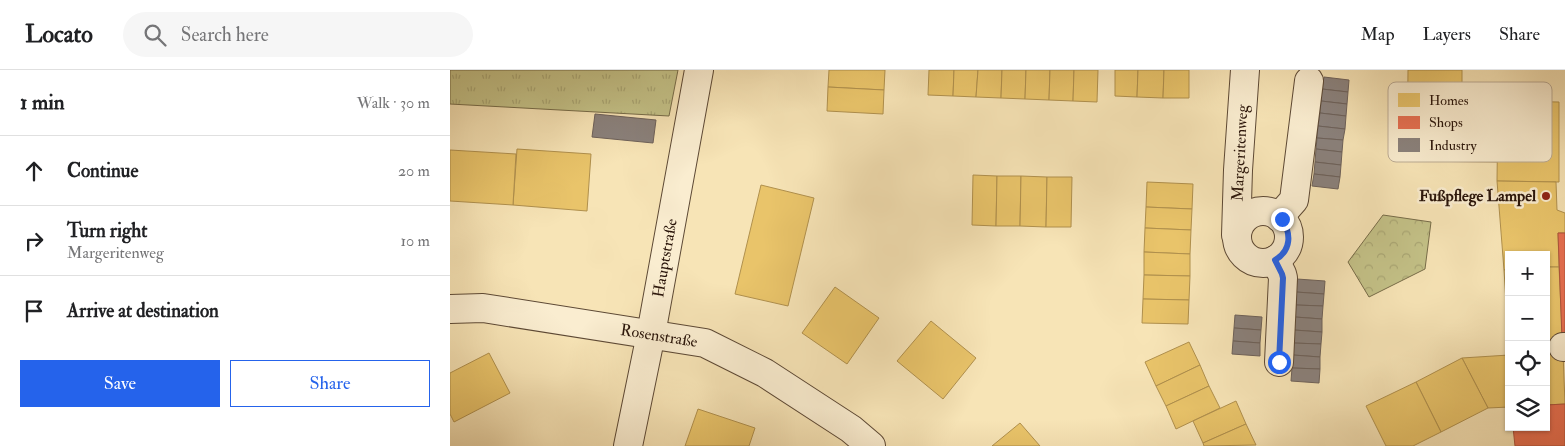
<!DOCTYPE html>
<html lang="en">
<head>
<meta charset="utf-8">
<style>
  :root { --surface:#fff; --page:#f6f6f6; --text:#202124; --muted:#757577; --line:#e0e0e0; --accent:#2563eb }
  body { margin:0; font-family:"IM FELL Double Pica",serif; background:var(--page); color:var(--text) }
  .controls { position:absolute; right:15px; bottom:15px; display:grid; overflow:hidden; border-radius:0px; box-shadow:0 1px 4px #0004 }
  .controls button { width:45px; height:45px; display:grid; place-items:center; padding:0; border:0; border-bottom:1px solid var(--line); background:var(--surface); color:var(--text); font:25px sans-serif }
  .stop { position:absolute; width:15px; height:15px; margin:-11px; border:4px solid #2563eb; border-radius:50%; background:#fff }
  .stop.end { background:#2563eb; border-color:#fff; box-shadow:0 1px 5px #0008 }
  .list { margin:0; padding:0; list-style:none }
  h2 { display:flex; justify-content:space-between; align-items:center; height:65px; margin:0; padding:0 20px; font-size:21px }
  h2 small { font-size:16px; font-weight:400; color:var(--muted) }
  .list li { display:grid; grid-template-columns:32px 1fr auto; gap:15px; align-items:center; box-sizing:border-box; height:70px; padding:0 20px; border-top:1px solid var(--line) }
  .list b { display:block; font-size:19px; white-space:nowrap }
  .list p { margin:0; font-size:16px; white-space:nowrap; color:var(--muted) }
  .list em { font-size:16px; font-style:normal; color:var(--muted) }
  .actions { display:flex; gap:10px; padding:15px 20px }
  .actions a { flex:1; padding:11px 0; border:1px solid var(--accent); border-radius:0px; text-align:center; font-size:18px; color:var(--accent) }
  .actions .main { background:var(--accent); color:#fff }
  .icon { flex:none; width:28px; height:28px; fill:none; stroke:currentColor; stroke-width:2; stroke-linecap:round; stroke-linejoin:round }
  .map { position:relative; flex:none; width:1115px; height:376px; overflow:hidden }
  header { display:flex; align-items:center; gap:30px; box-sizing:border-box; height:70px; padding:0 25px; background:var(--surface); border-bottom:1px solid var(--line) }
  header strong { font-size:24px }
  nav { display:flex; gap:28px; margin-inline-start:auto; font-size:18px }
  .search { width:350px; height:45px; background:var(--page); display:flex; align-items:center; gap:12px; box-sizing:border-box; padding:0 18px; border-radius:28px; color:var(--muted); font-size:19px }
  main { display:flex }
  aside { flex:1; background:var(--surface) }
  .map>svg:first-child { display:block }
  .grass { fill:url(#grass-tufts); stroke:#776c49 }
  .forest { fill:url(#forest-crowns); stroke:#776c49 }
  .homes { fill:#e9c46a; stroke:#b0904d }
  .shops { fill:#e76f51; stroke:#ae543c }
  .industry { fill:#8a817c; stroke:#6d615a }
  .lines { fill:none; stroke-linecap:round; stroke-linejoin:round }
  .minor-casing { stroke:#5d4935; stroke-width:30 }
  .minor { stroke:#faedd0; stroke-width:28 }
  .route { stroke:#2563eb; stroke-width:6 }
  .poi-dot { fill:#8f2418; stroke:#faedd0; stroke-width:2 }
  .labels { text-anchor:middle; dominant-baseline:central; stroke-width:5; stroke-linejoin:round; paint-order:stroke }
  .street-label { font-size:16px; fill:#2a150a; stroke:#faedd0 }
  .poi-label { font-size:16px; font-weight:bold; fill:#2a150a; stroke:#faedd0; text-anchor:end }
  .key { fill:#faedd0; stroke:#bcac95; stroke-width:1 }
  .key-label { font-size:14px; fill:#2a150a }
</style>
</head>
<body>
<header>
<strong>Locato</strong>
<div class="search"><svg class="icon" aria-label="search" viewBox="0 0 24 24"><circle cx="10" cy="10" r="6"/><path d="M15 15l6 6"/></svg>Search here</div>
<nav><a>Map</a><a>Layers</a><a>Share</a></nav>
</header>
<main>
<aside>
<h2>1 min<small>Walk · 30 m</small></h2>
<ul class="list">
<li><svg class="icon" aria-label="ahead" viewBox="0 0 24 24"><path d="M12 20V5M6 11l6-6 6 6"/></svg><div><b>Continue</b></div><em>20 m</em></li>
<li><svg class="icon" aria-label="right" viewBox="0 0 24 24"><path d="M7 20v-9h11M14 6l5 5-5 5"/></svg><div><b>Turn right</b><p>Margeritenweg</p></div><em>10 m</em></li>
<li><svg class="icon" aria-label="arrive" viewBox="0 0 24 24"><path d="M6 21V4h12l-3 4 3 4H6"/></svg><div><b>Arrive at destination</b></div></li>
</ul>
<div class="actions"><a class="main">Save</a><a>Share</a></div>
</aside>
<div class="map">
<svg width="1115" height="376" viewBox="0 0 1115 376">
  <defs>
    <pattern id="grass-tufts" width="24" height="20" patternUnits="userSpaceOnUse" patternTransform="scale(1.25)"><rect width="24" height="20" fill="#c4c288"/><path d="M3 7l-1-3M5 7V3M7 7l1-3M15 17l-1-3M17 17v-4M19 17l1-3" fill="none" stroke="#a9a674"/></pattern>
    <pattern id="forest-crowns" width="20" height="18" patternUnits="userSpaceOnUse" patternTransform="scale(1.25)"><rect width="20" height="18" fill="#c4c288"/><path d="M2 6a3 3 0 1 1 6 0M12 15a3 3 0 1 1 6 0" fill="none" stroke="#a9a674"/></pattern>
  </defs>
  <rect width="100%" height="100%" fill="#f7e4b6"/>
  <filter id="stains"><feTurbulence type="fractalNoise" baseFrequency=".004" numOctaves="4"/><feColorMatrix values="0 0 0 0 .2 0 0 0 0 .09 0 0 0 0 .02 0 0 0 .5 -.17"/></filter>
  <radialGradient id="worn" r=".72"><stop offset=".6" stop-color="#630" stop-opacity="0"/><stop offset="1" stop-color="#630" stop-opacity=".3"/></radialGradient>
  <path class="grass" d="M0,0H228L219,46L0,34Z"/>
  <path class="forest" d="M933,145L981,152L975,199L919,227L898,192Z"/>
  <g class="homes">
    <path d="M379,0H435L434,20L378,17Z"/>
    <path d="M479,0H504L503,26L478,25Z"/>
    <path d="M504,0H528L526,27L503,26Z"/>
    <path d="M528,0H552L551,28L526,27Z"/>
    <path d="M552,0H576L575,29L551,28Z"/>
    <path d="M576,0H600L599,30L575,29Z"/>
    <path d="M600,0H624L623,31L599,30Z"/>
    <path d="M624,0H648L647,32L623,31Z"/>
    <path d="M665,0H688L687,27L665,26Z"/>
    <path d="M688,0H714L713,28L687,27Z"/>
    <path d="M714,0H739V28H713Z"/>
    <path d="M958,0H1012V38H1048L1047,92L957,91Z"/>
    <path d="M378,17L434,20L433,44L377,41Z"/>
    <path d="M1048,31L1109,32V112L1047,111Z"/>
    <path d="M67,79L141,84L137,141L63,135Z"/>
    <path d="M0,80L66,84L63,135L0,131Z"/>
    <path d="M523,105L547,106L546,156L522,155Z"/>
    <path d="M547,106H571L570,156H546Z"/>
    <path d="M571,106L597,107L596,157L570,156Z"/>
    <path d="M597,107H622L621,157H596Z"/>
    <path d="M1047,111L1106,112L1107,140L1115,143V163H1108L1109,197H1096V185H1059V199L1054,200Z"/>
    <path d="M697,112L743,114L742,139L696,137Z"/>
    <path d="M311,115L364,128L338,236L285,224Z"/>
    <path d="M696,137L742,139L741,160L695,158Z"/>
    <path d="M695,158L741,160L740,184L694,182Z"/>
    <path d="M694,182L740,184V206L694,205Z"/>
    <path d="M1096,197H1109L1113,282L1096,283Z"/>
    <path d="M1059,199V281L1054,200Z"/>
    <path d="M694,205L740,206L739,230L693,229Z"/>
    <path d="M385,217L429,248L397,294L352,263Z"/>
    <path d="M693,229L739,230L738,254L692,253Z"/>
    <path d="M481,251L526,288L493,329L447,291Z"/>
    <path d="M739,272L750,295L706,316L695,292Z"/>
    <path d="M1113,282L1115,334L1096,335V283Z"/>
    <path d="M39,283L60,323L4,352L0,344V303Z"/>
    <path d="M1059,285V337L1038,338L1012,288Z"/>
    <path d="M1012,288L1038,338L991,362L966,312Z"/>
    <path d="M750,295L759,316L716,336L706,316Z"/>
    <path d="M966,312L991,362L963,376H936L916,336Z"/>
    <path d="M759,316L770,338L726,359L716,336Z"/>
    <path d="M786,331L796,354L753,373L743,351Z"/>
    <path d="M248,339L305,358L299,376H235Z"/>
    <path d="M570,353L590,376H542Z"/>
    <path d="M796,354L806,375L754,376L753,373Z"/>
  </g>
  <g class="shops">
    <path d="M1108,163H1115V269H1112Z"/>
    <path d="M1115,334V376H1065L1063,357H1096V335Z"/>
  </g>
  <g class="industry">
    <path d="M874,7L899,10L898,22L872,19Z"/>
    <path d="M872,19L898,22L897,34L871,31Z"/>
    <path d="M871,31L897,34L896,46L870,43Z"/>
    <path d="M870,43L896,46L895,59L868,56Z"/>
    <path d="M145,44L206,50L203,73L142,67Z"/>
    <path d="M868,56L895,59L893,70L867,68Z"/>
    <path d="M867,68L893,70L892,82L866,79Z"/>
    <path d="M866,79L892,82L891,95L865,92Z"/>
    <path d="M865,92L891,95L890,107L864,104Z"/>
    <path d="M864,104L890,107L888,119L862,116Z"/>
    <path d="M847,209L875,211L874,224L846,222Z"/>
    <path d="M846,222L874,224L873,236L846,235Z"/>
    <path d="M846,235L873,236L872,249L845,247Z"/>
    <path d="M785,245L812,247L811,260L784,258Z"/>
    <path d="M845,247L872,249V262L844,260Z"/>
    <path d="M784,258L811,260L810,273L783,271Z"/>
    <path d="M844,260L872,262L871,274L843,273Z"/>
    <path d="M783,271L810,273V286L782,284Z"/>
    <path d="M843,273L871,274L870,287L843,285Z"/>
    <path d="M843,285L870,287V299L842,298Z"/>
    <path d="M842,298L870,299L869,313L841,311Z"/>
  </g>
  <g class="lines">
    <g class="minor-casing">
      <g id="minor">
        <circle cx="813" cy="167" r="26"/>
        <path d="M829,147L844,130L859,11"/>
        <path d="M786,165L788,100L795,0"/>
        <path d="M825,190L832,204L833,208L829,292"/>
        <path d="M0,239L33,238L255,273L315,303L401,359L421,376"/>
        <path d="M1113,277H1115"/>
        <path d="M178,376L201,264L249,0"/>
      </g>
    </g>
    <use href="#minor" class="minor"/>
  </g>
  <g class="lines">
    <path class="route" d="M829,292L833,208L832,204L825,190C842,180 841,163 832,149"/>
  </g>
  <circle class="poi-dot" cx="1096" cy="126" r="5"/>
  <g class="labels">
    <g class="street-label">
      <text transform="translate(790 83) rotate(-87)">Margeritenweg</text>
      <text transform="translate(215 188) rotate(-80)">Hauptstraße</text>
      <text transform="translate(209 266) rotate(9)">Rosenstraße</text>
    </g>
    <g class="poi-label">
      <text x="1086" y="126">Fußpflege Lampel</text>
    </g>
  </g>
  <rect x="938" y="12" width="164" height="80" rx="8" class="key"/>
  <rect x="948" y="23" width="22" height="14" fill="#e9c46a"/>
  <rect x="948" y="46" width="22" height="13" fill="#e76f51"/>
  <rect x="948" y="68" width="22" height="14" fill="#8a817c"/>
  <g class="key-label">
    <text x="979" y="35">Homes</text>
    <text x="979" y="57">Shops</text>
    <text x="979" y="80">Industry</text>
  </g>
  <rect width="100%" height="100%" filter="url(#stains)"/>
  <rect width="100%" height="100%" fill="url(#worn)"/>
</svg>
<div class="controls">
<button>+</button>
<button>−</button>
<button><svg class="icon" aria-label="locate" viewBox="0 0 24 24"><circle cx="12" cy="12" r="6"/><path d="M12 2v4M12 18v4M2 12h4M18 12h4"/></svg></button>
<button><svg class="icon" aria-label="layers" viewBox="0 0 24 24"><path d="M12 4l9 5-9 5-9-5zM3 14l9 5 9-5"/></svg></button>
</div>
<div class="stop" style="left:829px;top:292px"></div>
<div class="stop end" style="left:832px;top:149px"></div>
</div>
</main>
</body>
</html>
